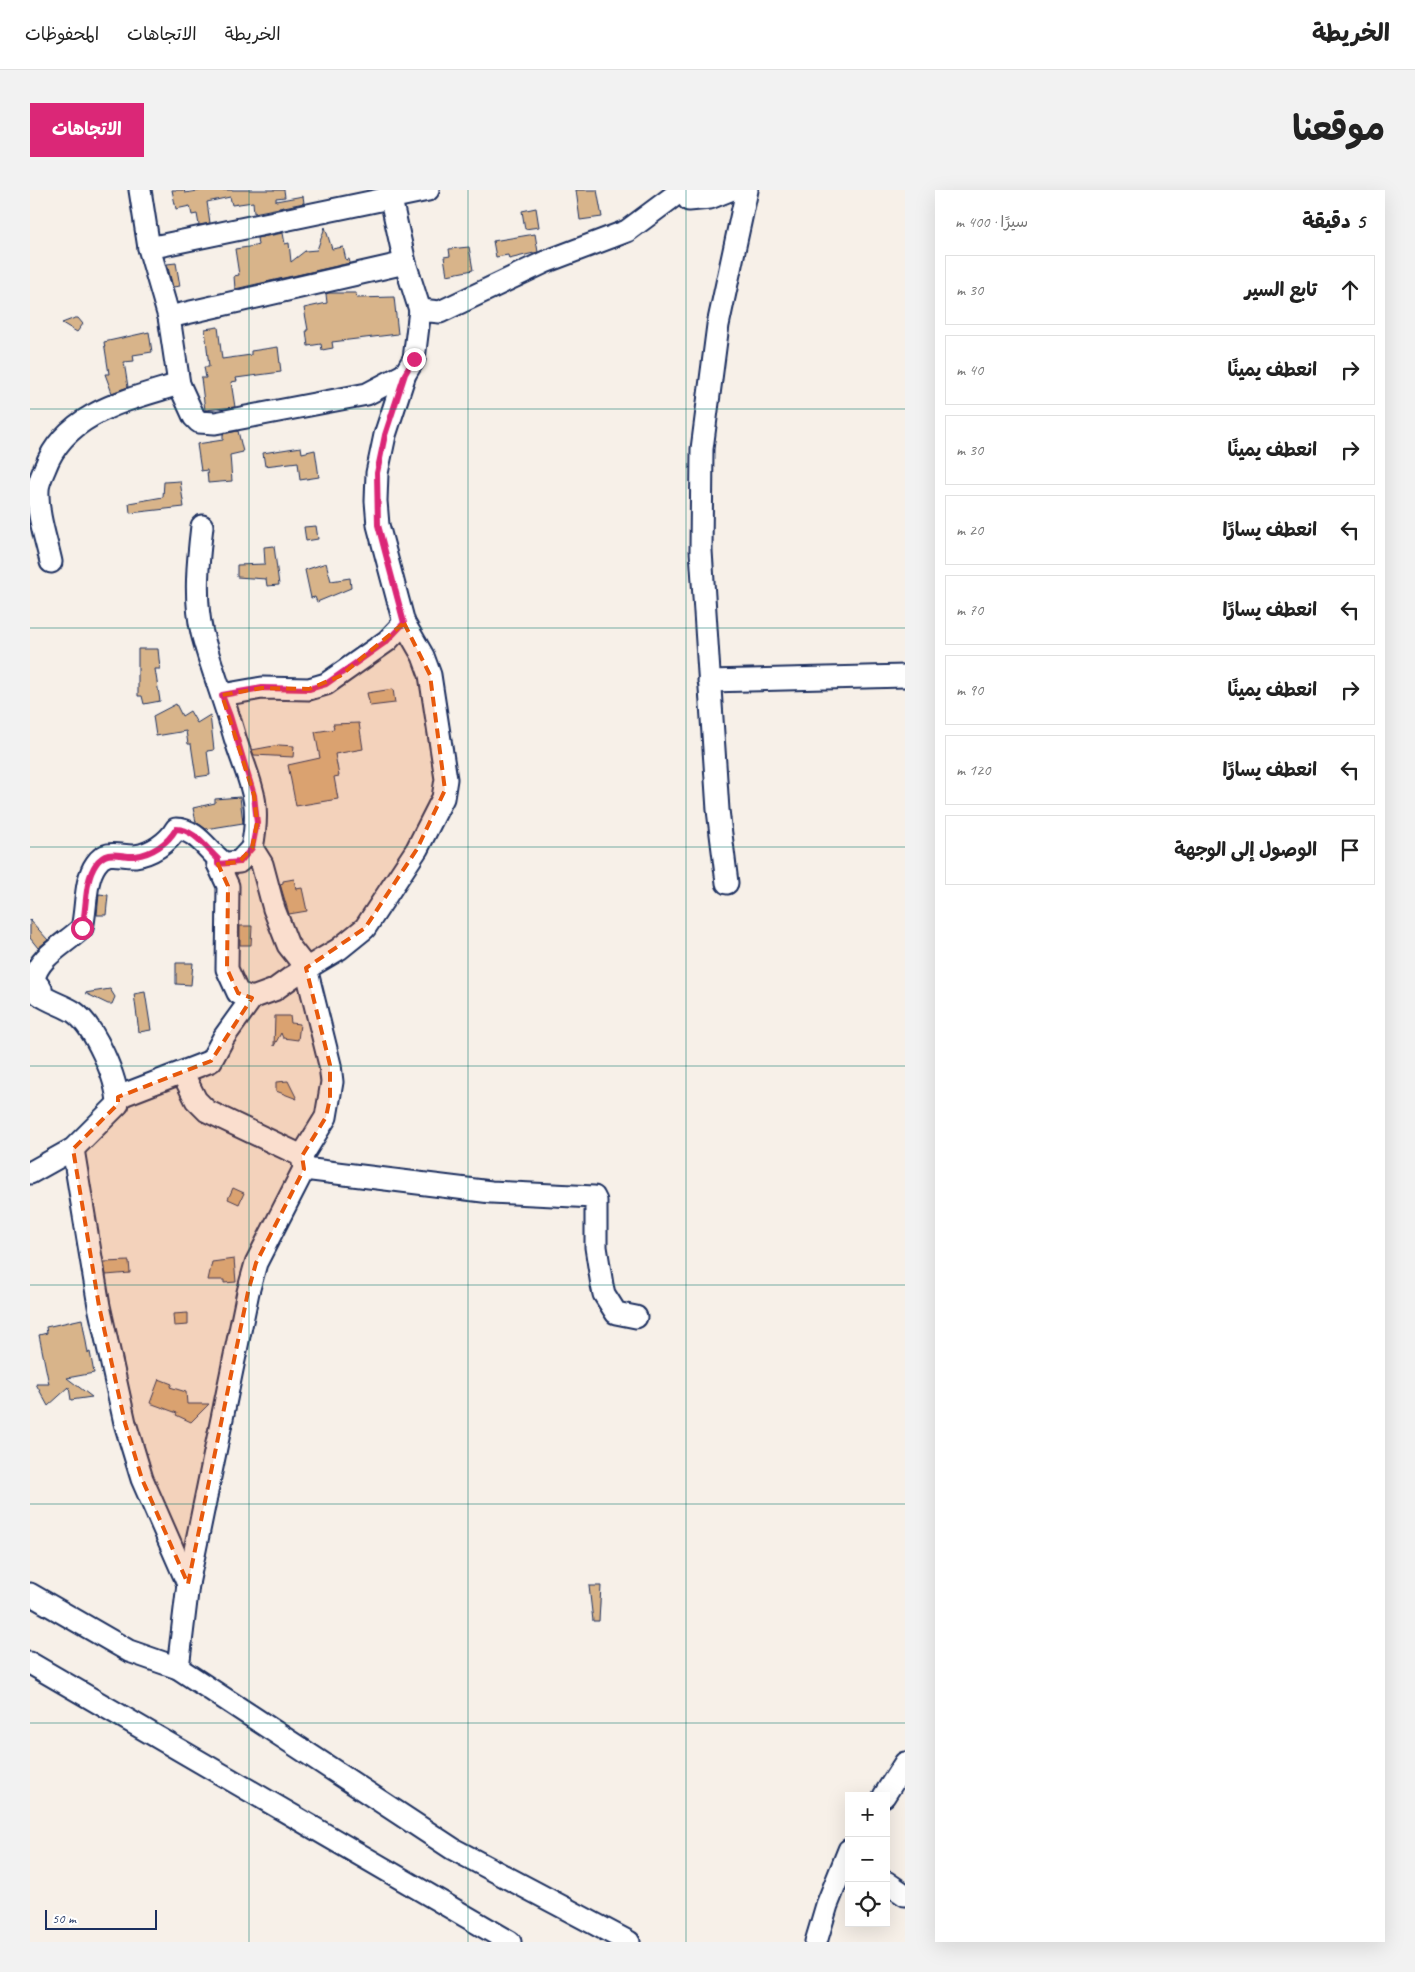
<!DOCTYPE html>
<html lang="ar">
<head>
<meta charset="utf-8">
<style>
  :root { --surface:#fff; --page:#f2f2f2; --text:#222; --muted:#767676; --line:#e0e0e0; --accent:#db2777 }
  body { margin:0; font-family:Caveat,"Playpen Sans Arabic",sans-serif; background:var(--page); color:var(--text); direction:rtl }
  .controls { position:absolute; right:15px; bottom:15px; display:grid; overflow:hidden; border-radius:0px; box-shadow:0 5px 20px #0002 }
  .controls button { width:45px; height:45px; display:grid; place-items:center; padding:0; border:0; border-bottom:1px solid var(--line); background:var(--surface); color:var(--text); font:25px sans-serif }
  .scale { position:absolute; left:15px; bottom:12px; width:112px; box-sizing:border-box; padding-left:5px; border:2px solid #1b2f5e; border-top:0; font-size:14px; line-height:18px; white-space:nowrap; color:#1b2f5e; -webkit-text-stroke:4px #fff; paint-order:stroke }
  .stop { position:absolute; width:15px; height:15px; margin:-11px; border:4px solid #db2777; border-radius:50%; background:#fff }
  .stop.end { background:#db2777; border-color:#fff; box-shadow:0 1px 5px #0008 }
  .list { margin:0; padding:0; list-style:none }
  h2 { display:flex; justify-content:space-between; align-items:center; height:65px; margin:0; padding:0 20px; font-size:21px }
  h2 small { font-size:16px; font-weight:400; color:var(--muted) }
  .list li { display:grid; grid-template-columns:32px 1fr auto; gap:15px; align-items:center; box-sizing:border-box; height:70px; margin:0 10px 10px; padding:0 10px; border:1px solid var(--line); border-radius:0px }
  .list b { display:block; font-size:19px; white-space:nowrap }
  .list em { font-size:16px; font-style:normal; color:var(--muted) }
  .icon { flex:none; width:28px; height:28px; fill:none; stroke:currentColor; stroke-width:2; stroke-linecap:round; stroke-linejoin:round }
  .map { position:relative; flex:none; width:875px; height:1752px; overflow:hidden; direction:ltr; border-radius:0px }
  header { display:flex; align-items:center; gap:30px; box-sizing:border-box; height:70px; padding:0 25px; background:var(--surface); border-bottom:1px solid var(--line) }
  header strong { font-size:24px }
  nav { display:flex; gap:28px; margin-inline-start:auto; font-size:18px }
  .intro { display:flex; align-items:center; justify-content:space-between; box-sizing:border-box; height:120px; padding:0 30px }
  h1 { margin:0; font-size:35px }
  .button { padding:12px 22px; border-radius:0px; background:var(--accent); color:#fff; font-size:18px; font-weight:700 }
  main { display:flex; gap:30px; padding:0 30px }
  aside { flex:1; background:var(--surface); border-radius:0px; box-shadow:0 5px 20px #0002 }
  .map>svg:first-child { display:block }
  .building { fill:#d8b48a; stroke:#1b2f5e }
  .lines { fill:none; stroke-linecap:round; stroke-linejoin:round }
  .minor-casing { stroke:#1b2f5e; stroke-width:25 }
  .minor { stroke:#fff; stroke-width:21 }
  .route { stroke:#db2777; stroke-width:6 }
  .marked { fill:#e8590c; fill-opacity:0.2; stroke:#e8590c; stroke-width:4; stroke-dasharray:10 6; stroke-linejoin:round }
  .grid { fill:none; stroke:#0f766e; stroke-width:1; stroke-opacity:0.55 }
</style>
</head>
<body>
<header>
<strong>الخريطة</strong>
<nav><a>الخريطة</a><a>الاتجاهات</a><a>المحفوظات</a></nav>
</header>
<div class="intro"><h1>موقعنا</h1><a class="button">الاتجاهات</a></div>
<main>
<aside>
<h2>5 دقيقة<small>سيرًا · 400 m</small></h2>
<ul class="list">
<li><svg class="icon" aria-label="ahead" viewBox="0 0 24 24"><path d="M12 20V5M6 11l6-6 6 6"/></svg><div><b>تابع السير</b></div><em>30 m</em></li>
<li><svg class="icon" aria-label="right" viewBox="0 0 24 24"><path d="M7 20v-9h11M14 6l5 5-5 5"/></svg><div><b>انعطف يمينًا</b></div><em>40 m</em></li>
<li><svg class="icon" aria-label="right" viewBox="0 0 24 24"><path d="M7 20v-9h11M14 6l5 5-5 5"/></svg><div><b>انعطف يمينًا</b></div><em>30 m</em></li>
<li><svg class="icon" aria-label="left" viewBox="0 0 24 24"><path d="M17 20v-9H6M10 6l-5 5 5 5"/></svg><div><b>انعطف يسارًا</b></div><em>20 m</em></li>
<li><svg class="icon" aria-label="left" viewBox="0 0 24 24"><path d="M17 20v-9H6M10 6l-5 5 5 5"/></svg><div><b>انعطف يسارًا</b></div><em>70 m</em></li>
<li><svg class="icon" aria-label="right" viewBox="0 0 24 24"><path d="M7 20v-9h11M14 6l5 5-5 5"/></svg><div><b>انعطف يمينًا</b></div><em>90 m</em></li>
<li><svg class="icon" aria-label="left" viewBox="0 0 24 24"><path d="M17 20v-9H6M10 6l-5 5 5 5"/></svg><div><b>انعطف يسارًا</b></div><em>120 m</em></li>
<li><svg class="icon" aria-label="arrive" viewBox="0 0 24 24"><path d="M6 21V4h12l-3 4 3 4H6"/></svg><div><b>الوصول إلى الوجهة</b></div></li>
</ul>
</aside>
<div class="map">
<svg width="875" height="1752" viewBox="0 0 875 1752">
  <rect width="100%" height="100%" fill="#f7f0e8"/>
  <filter id="ink" filterUnits="userSpaceOnUse"><feTurbulence type="fractalNoise" baseFrequency=".02" numOctaves="2"/><feDisplacementMap in="SourceGraphic" scale="10" xChannelSelector="R" yChannelSelector="G"/><feConvolveMatrix kernelMatrix="1 2 1 2 8 2 1 2 1" color-interpolation-filters="sRGB"/></filter>
  <g filter="url(#ink)">
    <g class="building">
      <path d="M142,0H154L155,3L174,0H254L255,7L246,8V11L273,6L274,13L224,23L223,12L202,15L200,7L177,12L180,33L169,35L167,24L162,25L160,16L146,19Z"/>
      <path d="M546,0H567L572,27L550,30Z"/>
      <path d="M506,18L509,37L495,39L492,21Z"/>
      <path d="M295,37L302,59L313,57L316,70L319,69L320,73L205,99L204,86L209,85L205,59L225,56L228,55L227,48L253,43L255,54L259,53L261,72L275,61L287,60Z"/>
      <path d="M505,44L508,62L479,69L478,65L466,67L463,51Z"/>
      <path d="M439,57L443,80L417,85L414,67L420,66L419,59Z"/>
      <path d="M146,73L150,96L143,97L137,74Z"/>
      <path d="M299,103H326L327,108L364,107L368,144L302,152L303,158L292,160L291,154L278,156L276,140H278L274,118L297,113L296,104Z"/>
      <path d="M45,128H48L53,134L47,142L32,133Z"/>
      <path d="M188,137L192,169L221,165V161L248,157L251,182L206,188L207,191L201,192L205,217L175,220L171,188H176L174,177H179L175,139Z"/>
      <path d="M119,142L122,162L103,165L104,171L94,172L98,197L82,203L75,184H79L74,152Z"/>
      <path d="M208,241L213,262L200,265L202,291L178,293L177,280L171,281L167,254L193,250V244Z"/>
      <path d="M271,257L272,263L285,260L289,287L270,290L268,272L235,276L233,263Z"/>
      <path d="M150,291L154,317L100,323L99,313L133,307L134,292Z"/>
      <path d="M286,336L288,349L276,351L274,337Z"/>
      <path d="M244,356L249,395L237,396L236,389L207,387V375L235,374L234,357Z"/>
      <path d="M296,373L301,391L320,388L321,398L287,412L285,407L281,408L275,380Z"/>
      <path d="M108,459H128L130,479H125L130,511L114,514L112,506H108Z"/>
      <path d="M363,499L365,513L340,516L337,503Z"/>
      <path d="M146,514L152,526L160,521L167,533L180,525L184,560L177,561L180,585L166,587L161,554H158L156,541L126,546L123,526Z"/>
      <path d="M329,533L333,559L305,564L309,586L304,587L308,609L266,616L258,575L290,568L285,542L304,539L303,534Z"/>
      <path d="M249,555L264,556L263,567L224,565L222,560Z"/>
      <path d="M210,607L213,633L176,639L166,632L163,618L185,613V609Z"/>
      <path d="M264,689L266,699L272,698L277,721L259,724L250,694L253,693V691Z"/>
      <path d="M69,704L78,705L76,725H67Z"/>
      <path d="M0,730L18,750L8,758L0,748Z"/>
      <path d="M210,736H222L221,755H210Z"/>
      <path d="M146,773H163L161,795L146,794Z"/>
      <path d="M80,799L85,807L82,814H78L55,803Z"/>
      <path d="M115,802L121,840L109,842L104,804Z"/>
      <path d="M245,826H260L261,833L270,834L268,850L253,848L251,843L244,856Z"/>
      <path d="M258,891L267,909L246,901V892Z"/>
      <path d="M203,998L214,1003L209,1014L198,1009Z"/>
      <path d="M204,1069L206,1092L194,1093V1090H178L182,1072Z"/>
      <path d="M99,1071L100,1083L76,1085L74,1072Z"/>
      <path d="M158,1123V1135L144,1136L143,1124Z"/>
      <path d="M52,1129L58,1163L60,1162L64,1183L37,1188L62,1207L41,1210L39,1197L18,1216L6,1194H19L9,1145L17,1143L16,1137Z"/>
      <path d="M129,1189L142,1194L140,1197L156,1202L157,1214H179L161,1232L146,1225L147,1223L120,1213Z"/>
      <path d="M559,1396H571L569,1431H563Z"/>
    </g>
    <g class="lines">
      <g class="minor-casing">
        <g id="minor">
          <path d="M110,0L119,58L139,127L149,194L164,227L169,232L185,233L337,204L375,184"/>
          <path d="M359,0L375,73L390,120"/>
          <path d="M652,0L659,10L680,8L700,0"/>
          <path d="M119,58L398,0"/>
          <path d="M139,127L375,73"/>
          <path d="M21,372C16,349 7,324 8,300C8,293 12,285 15,278C36,222 98,210 149,194"/>
          <path d="M679,491L875,486"/>
          <path d="M192,505L232,498L279,499L296,494L357,451L374,433"/>
          <path d="M188,674L198,696L197,779L208,803L222,808L244,800L262,787L309,759L335,738L387,659L413,608L416,589L400,485L393,466L374,433L348,335L346,311L347,283L355,245L375,184L384,169L390,120L410,122L515,72L597,41L652,0"/>
          <path d="M697,693L688,620L671,361L672,259L688,135L717,0"/>
          <path d="M153,884L166,910L177,921L272,966"/>
          <path d="M88,907L181,871L194,847L222,808"/>
          <path d="M43,959L69,1116L95,1233L112,1289L158,1394"/>
          <path d="M274,979L461,1002L564,1007L566,1011V1057L572,1095L574,1104L586,1123L606,1127"/>
          <path d="M0,983L43,959L88,914C87,888 65,837 44,822C33,815 20,812 9,804L11,799L4,790C7,767 37,753 52,738C57,718 54,691 66,674C77,658 90,667 105,666C121,664 138,653 146,639C165,639 176,658 189,669L188,674L209,672L222,658"/>
          <path d="M0,1404L99,1461L148,1478L423,1659L599,1752"/>
          <path d="M0,1473L480,1752"/>
          <path d="M148,1478L158,1394L218,1102L226,1073L274,979L272,966L296,927L302,892L300,875L276,778L258,755L244,719L232,674L222,658C232,607 219,593 205,548C195,512 181,478 172,443C164,409 168,370 172,336"/>
          <path d="M854,1606L875,1573"/>
          <path d="M856,1692L875,1705"/>
          <path d="M786,1752L797,1715L819,1660"/>
        </g>
      </g>
      <use href="#minor" class="minor"/>
    </g>
  </g>
  <g class="lines" filter="url(#ink)">
    <path class="route" d="M52,738C57,718 54,691 66,674C77,658 90,667 105,666C122,664 138,653 146,639C164,639 176,658 188,669V674L210,672L222,658L227,633L224,605L200,526L192,505L232,498L279,499L296,494L357,451L374,433L348,335L347,283L355,245L375,184L384,169"/>
  </g>
  <path class="marked" d="M374,433L400,485L415,600L387,659L335,738L276,778L300,875V908L296,927L272,966L274,979L226,1073L218,1102L158,1394L112,1289L95,1233L69,1116L43,959L88,914V907L181,871L222,808L208,803L197,779L198,696L188,674L209,672L222,658L227,633L224,605L192,505L232,498L279,499L310,486Z"/>
  <path class="grid" d="M219,0V1752M438,0V1752M656,0V1752M0,219H875M0,438H875M0,657H875M0,876H875M0,1095H875M0,1314H875M0,1533H875"/>
</svg>
<div class="controls">
<button>+</button>
<button>−</button>
<button><svg class="icon" aria-label="locate" viewBox="0 0 24 24"><circle cx="12" cy="12" r="6"/><path d="M12 2v4M12 18v4M2 12h4M18 12h4"/></svg></button>
</div>
<div class="scale">50 m</div>
<div class="stop" style="left:52px;top:738px"></div>
<div class="stop end" style="left:384px;top:169px"></div>
</div>
</main>
</body>
</html>
